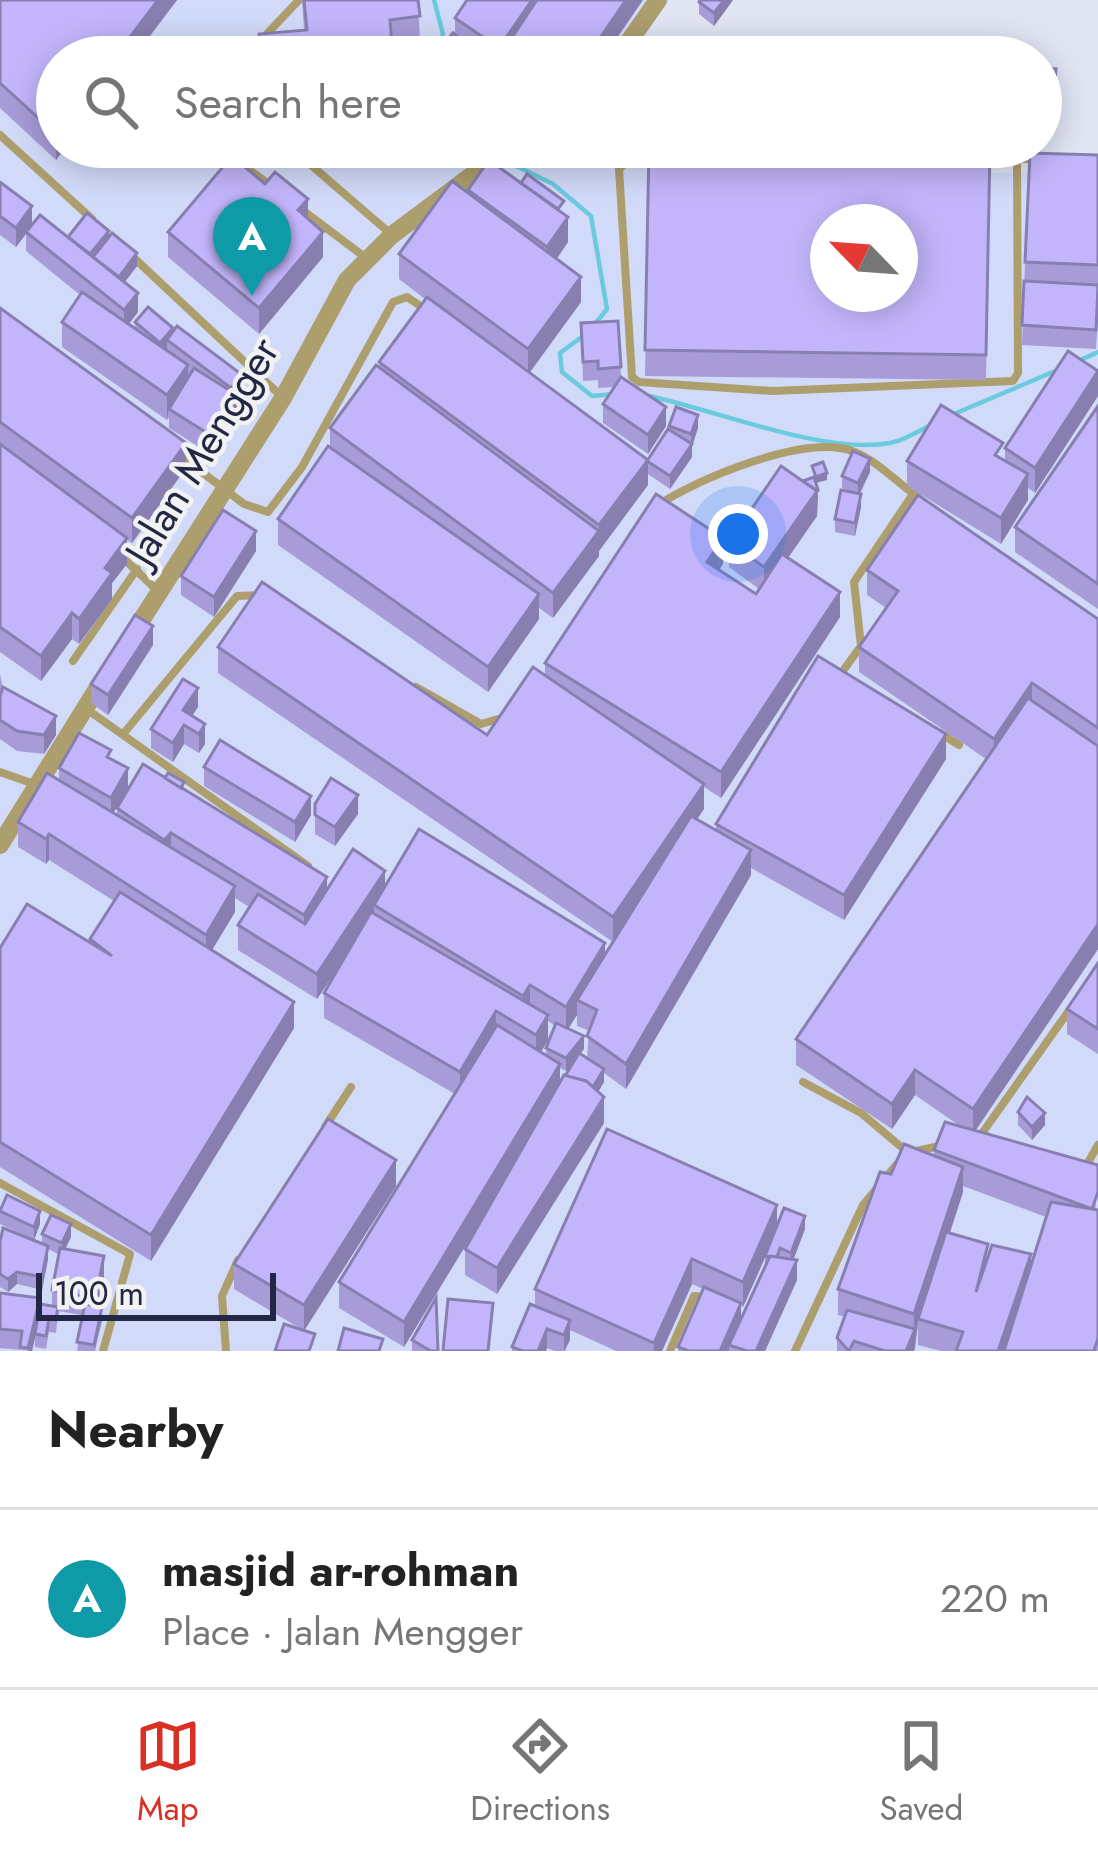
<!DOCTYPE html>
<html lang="en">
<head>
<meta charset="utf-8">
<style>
  :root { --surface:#fff; --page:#f2f2f2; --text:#222; --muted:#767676; --line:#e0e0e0; --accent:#d93025 }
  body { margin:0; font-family:Jost,sans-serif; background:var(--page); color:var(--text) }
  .compass { position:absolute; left:810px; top:204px; width:108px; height:108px; border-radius:50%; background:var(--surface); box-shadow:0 6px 30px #0003; rotate:295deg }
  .scale { position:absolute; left:36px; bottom:30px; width:240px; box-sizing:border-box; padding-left:12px; border:6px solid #222843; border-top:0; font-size:33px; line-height:42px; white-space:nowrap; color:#222843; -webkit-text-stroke:9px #f2f2f2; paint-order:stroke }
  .you { position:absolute; left:738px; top:534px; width:42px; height:42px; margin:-30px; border:9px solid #fff; border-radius:50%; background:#1a73e8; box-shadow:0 0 0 18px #1a73e833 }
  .badge { display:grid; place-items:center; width:78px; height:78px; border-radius:50%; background:var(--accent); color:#fff; font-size:39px; font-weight:700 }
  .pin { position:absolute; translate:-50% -99px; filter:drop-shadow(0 3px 6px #0008) }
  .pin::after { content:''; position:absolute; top:63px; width:42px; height:36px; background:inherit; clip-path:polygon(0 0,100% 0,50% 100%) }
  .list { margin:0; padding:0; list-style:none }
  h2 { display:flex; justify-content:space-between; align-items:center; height:156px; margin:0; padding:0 48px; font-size:51px }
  h2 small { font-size:39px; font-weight:400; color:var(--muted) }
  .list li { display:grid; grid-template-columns:78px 1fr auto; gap:36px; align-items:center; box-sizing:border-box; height:180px; padding:0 48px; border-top:3px solid var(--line) }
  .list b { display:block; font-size:45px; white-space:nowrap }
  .list p { margin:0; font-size:39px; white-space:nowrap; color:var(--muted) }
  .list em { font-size:39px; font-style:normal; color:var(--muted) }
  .icon { flex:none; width:66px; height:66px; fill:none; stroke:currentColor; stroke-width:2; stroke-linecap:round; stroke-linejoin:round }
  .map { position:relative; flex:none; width:1098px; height:1351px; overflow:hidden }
  .search { position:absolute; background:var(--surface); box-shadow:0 6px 30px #0003; left:36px; right:36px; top:36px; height:132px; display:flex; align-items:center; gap:30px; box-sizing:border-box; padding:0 42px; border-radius:66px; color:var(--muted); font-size:45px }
  .sheet { height:336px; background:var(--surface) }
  nav { display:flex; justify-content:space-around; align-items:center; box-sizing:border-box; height:168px; border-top:3px solid var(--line); background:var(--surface); font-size:33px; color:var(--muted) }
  nav a { display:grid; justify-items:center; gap:6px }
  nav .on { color:var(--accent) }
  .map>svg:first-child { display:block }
  .built { fill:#d2daf9; fill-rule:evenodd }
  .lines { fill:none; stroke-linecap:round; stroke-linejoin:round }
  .stream { stroke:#6acade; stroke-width:4.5 }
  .service { stroke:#ad9e6d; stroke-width:8 }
  .tertiary { stroke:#ad9e6d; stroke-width:18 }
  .wall { fill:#a89cd8; fill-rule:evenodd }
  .shaded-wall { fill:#887fb0 }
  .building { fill:#c3b5fb; stroke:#887fb0; stroke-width:3; fill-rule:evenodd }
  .labels { text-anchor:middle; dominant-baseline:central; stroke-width:9; stroke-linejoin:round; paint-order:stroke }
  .street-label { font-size:42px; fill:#222843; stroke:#f2f2f2 }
</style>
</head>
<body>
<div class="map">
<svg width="1098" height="1351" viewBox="0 0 1098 1351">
  <rect width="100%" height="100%" fill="#e0e4f3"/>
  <path class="built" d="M0,0H669L630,57H57V147H681L724,176L1098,172V1351H0ZM828,222H900V294H828Z"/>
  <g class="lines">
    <g class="stream">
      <path d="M434,0L443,34L434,57"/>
      <path d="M478,147L495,155"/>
      <path d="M510,163L553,184L591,216L607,309L595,324"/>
      <path d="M583,336L560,353L562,372L592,396L614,394"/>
      <path d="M1076,362L1098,352"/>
      <path d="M649,396C716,410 824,455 890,443C904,441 920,430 933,424"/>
      <path d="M954,414L1060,369"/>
    </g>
    <g class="service">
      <path d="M245,57L299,0"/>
      <path d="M0,135L92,219"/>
      <path d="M218,147L270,185"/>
      <path d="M290,147L392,235"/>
      <path d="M616,147L631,158H653"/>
      <path d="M631,158L619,169L632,377L639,382L773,391L1013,381L1018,373L1017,159"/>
      <path d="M980,159H1037"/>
      <path d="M301,209L366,258"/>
      <path d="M134,258L280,395"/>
      <path d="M182,457L244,504L268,512L302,467L393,302L407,297L425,309"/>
      <path d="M657,506C696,479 805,434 852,451C877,460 899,484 921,500"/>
      <path d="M121,556L158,591"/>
      <path d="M73,661L137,569"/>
      <path d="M840,675L861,646L854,582L913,494"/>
      <path d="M416,687L481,724L505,717"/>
      <path d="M85,708L308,866"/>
      <path d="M124,733L237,596L259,595"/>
      <path d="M940,733L959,745"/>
      <path d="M0,772L37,785"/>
      <path d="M803,1082L861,1113L906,1151"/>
      <path d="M325,1127L351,1087"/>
      <path d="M978,1139L1073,1005"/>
      <path d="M907,1153L944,1145"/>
      <path d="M1086,1166L1098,1145"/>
      <path d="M0,1183L130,1254L103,1351"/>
      <path d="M226,1351L222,1296L238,1260"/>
      <path d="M670,1351L694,1296L709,1297"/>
      <path d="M795,1351L863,1205L897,1164"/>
    </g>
    <g class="tertiary">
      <path d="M618,57L658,0"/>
      <path d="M130,638L283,398L347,280L392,235L471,176L521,147"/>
      <path d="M0,845L102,681"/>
    </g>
  </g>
  <g class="wall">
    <path d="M0,0H177L56,160L0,108Z"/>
    <path d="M302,0H418L420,42L392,45L393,57H259V34L304,30Z"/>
    <path d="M733,0L714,26L699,14V2Z"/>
    <path d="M455,18L604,57H434L455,35Z"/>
    <path d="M1041,68L1056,82L1054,105H1046L1044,130H1041Z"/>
    <path d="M649,147H990L986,380L645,376Z"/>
    <path d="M1098,155V318L1096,349L1022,345L1025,262Z"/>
    <path d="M0,182L32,224L68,237H109L137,266L125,282L138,312L129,324L135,328V322L173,332L241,393L239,396L240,416L215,457L169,428V418L167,420L62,347V322L80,295L26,251V234L16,247L0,235Z"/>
    <path d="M468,190L564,214L568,242L557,259L581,302L529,373L648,460L669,430V426L698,428L692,446V457L670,489L648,474V485L599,551V556L553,618L539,608V619L488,692L278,545V519L330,447V428L379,368V362L425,299L399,279V254L468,193Z"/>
    <path d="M308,219L323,257L259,334L168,257V232Z"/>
    <path d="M0,308L186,468L132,543L127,540V564L112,583V599L79,644L72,639L41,681L0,652Z"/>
    <path d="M618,321L621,377L666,426L648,454L603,423V404L614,387L598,388V380L583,381L581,323Z"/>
    <path d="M1098,396L1035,493L1028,488V500L1001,544L907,486V461L1005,460V448Z"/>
    <path d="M1098,406V609L1015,552V527Z"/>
    <path d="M781,466L818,496L817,516L788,558L840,617L721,798L704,787V809L697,819L716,830V824L946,759L844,920L751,868V875L626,1089L604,1073V1082L598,1092L604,1123L497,1294L465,1275V1249L494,1199L404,1347L339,1308V1282L455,1094L324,1018V993L341,963L317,999L238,950V925L249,907L235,898V912L212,950L294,1028L151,1261L0,1167V948L90,942V939L114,901L49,860L46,864L18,847V822L59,780V768L111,759L128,788L113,813L117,815V808L184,790L327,890L385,885L605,954L613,942L218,673V647L487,735L545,675V663L723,564L719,570L756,594L759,589L729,567V542ZM577,1015V1026L589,1031L587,1058L580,1053L584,1049L568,1029ZM548,1021L555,1026L546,1048V1055L541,1052L548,1040ZM575,1060L560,1083V1068L566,1071Z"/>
    <path d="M870,472L860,494L861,507L855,536L835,532V519L848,491L842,488V476Z"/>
    <path d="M256,551L214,617L181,595V576Z"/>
    <path d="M867,570L1098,619V949L976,1130L1095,1164L1098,1351H941L918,1345V1327L914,1351H837V1338L845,1317L838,1315V1289L891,1174L934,1156V1150L960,1126L915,1095L892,1129L796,1065V1039L986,759L859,672V647L886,608L867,595ZM963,1186L1046,1217L1031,1265L988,1258L950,1233L963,1192Z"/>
    <path d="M153,645L108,715L91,703V684Z"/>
    <path d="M0,674L3,688L56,735L44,754L17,751L0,739Z"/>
    <path d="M198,707L192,716L205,744L199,753L184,744L173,762L151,748V729Z"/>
    <path d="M204,767L311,815L295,842L204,786Z"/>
    <path d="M315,804L358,814L335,846L315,834Z"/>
    <path d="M1098,963V1054L1067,1034V1009Z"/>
    <path d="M1018,1112L1045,1125L1032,1140L1018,1125Z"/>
    <path d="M396,1186L304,1330L315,1347L301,1329L234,1289V1264Z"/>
    <path d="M0,1211L40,1224L34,1240L0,1224Z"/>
    <path d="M777,1226L805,1229L793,1260L797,1280L765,1351H678V1347L703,1289L692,1284L662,1351H616L570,1330V1340L565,1351H555L547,1348L546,1351H512V1347L535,1307V1289ZM765,1257V1265L741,1318V1306L743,1307Z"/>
    <path d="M42,1234L71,1237L65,1249L104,1275L98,1306L102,1320L95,1351H77L82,1315L58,1311L56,1333L49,1332L46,1349L35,1347V1336L32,1351L0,1348V1293L52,1306V1290L58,1254L48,1249V1259L42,1290L17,1284L8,1292L0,1287V1242L42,1244Z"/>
    <path d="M412,1340L438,1351H412Z"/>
  </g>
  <g class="shaded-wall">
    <path d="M158,0H177L134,57H115Z"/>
    <path d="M532,0H550L503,51V57H499V48Z"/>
    <path d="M626,0H643L604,57H587Z"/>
    <path d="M724,0H733L714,26V13Z"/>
    <path d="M57,133V147H66L56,160Z"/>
    <path d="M308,199V224L298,210Z"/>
    <path d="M32,206V226L16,247V228Z"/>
    <path d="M568,217V242L547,272V247Z"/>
    <path d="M109,231V244L95,261L89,255Z"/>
    <path d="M323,232V257L259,334V308Z"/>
    <path d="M137,253V266L117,292V279Z"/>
    <path d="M581,277V302L528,375V349Z"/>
    <path d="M138,293V312L124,330V310Z"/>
    <path d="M173,328V340H167V348L160,356V343Z"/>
    <path d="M188,365V390L169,409L167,420V395Z"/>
    <path d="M1098,371V396L1035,493V468Z"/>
    <path d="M241,374V393L231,407V388Z"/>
    <path d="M240,397V416L215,457V438Z"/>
    <path d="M666,407V426L648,454V435Z"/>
    <path d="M698,415V428L692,446V457L670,489V476L691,445V434Z"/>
    <path d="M186,443V468L132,543V518Z"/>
    <path d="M870,459V472L858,496V483Z"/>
    <path d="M648,460V485L599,551V525Z"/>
    <path d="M827,473V480L816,483V477Z"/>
    <path d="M1028,474V500L1001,544V518Z"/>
    <path d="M818,490L817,516L764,592V567Z"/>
    <path d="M861,494V507L855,536V523Z"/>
    <path d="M256,531V551L214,617V597Z"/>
    <path d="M599,531V556L553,618V593Z"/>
    <path d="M127,538V564L112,583V599L79,644V619L105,568Z"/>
    <path d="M723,538V564L707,587V562Z"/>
    <path d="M840,592V617L721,798V772Z"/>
    <path d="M539,594V619L488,692V667Z"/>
    <path d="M72,613V639L41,681V656Z"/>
    <path d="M153,626V645L108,715V695Z"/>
    <path d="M1032,683V708L994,765V739Z"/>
    <path d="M198,688V707L184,728V744L173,762V743L183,710Z"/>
    <path d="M56,716V735L44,754V735Z"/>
    <path d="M205,724V744L199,753V734Z"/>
    <path d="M946,734V759L844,920V895Z"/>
    <path d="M128,768V788L111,817V798Z"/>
    <path d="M704,784V809L613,942V917Z"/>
    <path d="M358,795V814L335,846V827Z"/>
    <path d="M311,796V815L295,842V822Z"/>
    <path d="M171,833V858L164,865V840Z"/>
    <path d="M49,834V860L46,864V839Z"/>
    <path d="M751,850V875L626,1089V1064Z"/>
    <path d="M385,871V896L374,905V914L317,999V974Z"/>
    <path d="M327,877V902L304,940V915Z"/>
    <path d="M235,886V912L206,960V935Z"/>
    <path d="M1098,924V949L973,1134V1109Z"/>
    <path d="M605,943V968L577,1000V1015L566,1032V1007Z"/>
    <path d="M530,985V1011L523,1021V996Z"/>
    <path d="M294,1002V1028L151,1261V1235Z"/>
    <path d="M496,1011V1036L460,1097V1072Z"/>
    <path d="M548,1015V1040L536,1060V1035Z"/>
    <path d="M584,1036V1049L566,1071V1058Z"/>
    <path d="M560,1064V1089L404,1347V1322Z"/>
    <path d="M604,1069V1082L591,1104V1092Z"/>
    <path d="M915,1070V1095L892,1129V1104Z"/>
    <path d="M604,1097V1123L497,1294V1268Z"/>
    <path d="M1045,1113V1125L1032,1140V1127Z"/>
    <path d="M396,1160V1186L304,1331V1305Z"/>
    <path d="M963,1167V1192L921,1320L918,1319L915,1348L914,1351H906L914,1330V1314Z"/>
    <path d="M777,1205V1231L743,1307V1282Z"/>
    <path d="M40,1211V1224L34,1240V1227Z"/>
    <path d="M805,1216V1229L791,1266V1253Z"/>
    <path d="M71,1224V1237L62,1256V1243Z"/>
    <path d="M48,1246V1259L42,1290V1277Z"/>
    <path d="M1031,1254V1280L1007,1351H998Z"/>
    <path d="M104,1256V1275L95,1318V1299Z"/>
    <path d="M692,1259V1284L662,1351H654V1343Z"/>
    <path d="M797,1260V1280L765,1351H756Z"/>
    <path d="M17,1272V1284L8,1292V1279Z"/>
    <path d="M40,1298V1317L32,1351H28Z"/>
    <path d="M741,1303V1323L729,1345V1351H720Z"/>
    <path d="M102,1307V1320L94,1351V1345Z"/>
    <path d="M570,1320V1340L564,1351V1335Z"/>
    <path d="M547,1329V1348L546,1351H538Z"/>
  </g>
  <g class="building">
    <path d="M0,0H158L115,57H57L56,134L0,83Z"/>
    <path d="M304,0H418L420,16L390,20L393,57H262L259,34L307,30Z"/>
    <path d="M467,0H532L499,48L455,18Z"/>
    <path d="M537,0H626L587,57H512L503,51Z"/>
    <path d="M700,0H724L714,13L699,2Z"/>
    <path d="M453,33L481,57H436L434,56Z"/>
    <path d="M816,46L819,57H807L804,50Z"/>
    <path d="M1041,68L1056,69L1054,92L1041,91Z"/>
    <path d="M1041,98H1046L1044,118L1041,117Z"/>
    <path d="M649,147H990L986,355L645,350ZM828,222H900V294H828Z"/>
    <path d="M1030,153L1098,155V265L1025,262Z"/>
    <path d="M232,156L265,184L275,172L308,199L298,210L323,232L259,308L168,232Z"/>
    <path d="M489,160L568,217L547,247L468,190Z"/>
    <path d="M527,174L564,201L558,209L521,183Z"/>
    <path d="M452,181L581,277L528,349L399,254Z"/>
    <path d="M0,182L32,206L16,228L0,216Z"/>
    <path d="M87,213L109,231L90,254L68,237Z"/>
    <path d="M40,215L138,293L124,310L26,232Z"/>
    <path d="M112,233L137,253L119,277L93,257Z"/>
    <path d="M1024,281L1098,285L1096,330L1022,325Z"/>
    <path d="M82,292L188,365L167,395L62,322Z"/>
    <path d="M427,297L648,460L599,525L379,362Z"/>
    <path d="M148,307L173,328L160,343L135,322Z"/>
    <path d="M0,308L186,443L132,518L0,422Z"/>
    <path d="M618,321L621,367L598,369V361L583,362L581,323Z"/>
    <path d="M177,326L241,374L231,388L167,340Z"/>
    <path d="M1068,351L1098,371L1035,468L1005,448Z"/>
    <path d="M376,365L599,531L553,593L330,428Z"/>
    <path d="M194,368L240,397L215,438L169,409Z"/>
    <path d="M621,377L666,407L648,435L603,404Z"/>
    <path d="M941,405L1003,443L995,455L1028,474L1001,518L907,461Z"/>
    <path d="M1098,406V584L1015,527Z"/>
    <path d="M676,407L698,415L691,434L669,426Z"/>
    <path d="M668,429L692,444L670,476L647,461Z"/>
    <path d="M0,444L127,538L105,568L112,573L79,619L72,613L41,656L0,627Z"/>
    <path d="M328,446L539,594L488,667L278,519Z"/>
    <path d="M853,451L870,459L858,483L842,476Z"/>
    <path d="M823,462L827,473L816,477L812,466Z"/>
    <path d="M781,466L817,491L764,567L729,542Z"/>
    <path d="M814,477L818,490H816L803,481Z"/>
    <path d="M841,490L861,494L855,523L835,519Z"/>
    <path d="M656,494L723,538L707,562L756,594L782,554L840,592L721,772L545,663Z"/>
    <path d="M918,495L1098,619V728L1032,683L994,739L859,647L898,591L867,570Z"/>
    <path d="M223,510L256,531L214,597L181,576Z"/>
    <path d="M262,582L487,735L533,667L704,784L613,917L218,647Z"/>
    <path d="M135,615L153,626L108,695L91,684Z"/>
    <path d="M818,656L946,734L844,895L716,824Z"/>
    <path d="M183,679L198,688L183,710L205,724L199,734L184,725L173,743L151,729Z"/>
    <path d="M3,687L56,716L44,735L17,731L0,720V696Z"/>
    <path d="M1028,698L1098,746V924L973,1109L915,1070L892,1104L796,1039Z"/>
    <path d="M79,733L111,750L107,757L128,768L111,798L59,768Z"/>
    <path d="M220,740L311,796L295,822L204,767Z"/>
    <path d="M143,764L327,877L304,915L171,833L164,840L117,808Z"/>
    <path d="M47,773L235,886L206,935L49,834L46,839L18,822Z"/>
    <path d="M168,773L184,782L181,788L165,778Z"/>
    <path d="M331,778L358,795L335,827L315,815V804Z"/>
    <path d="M691,816L751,850L626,1064L587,1036L597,1010L577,1000Z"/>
    <path d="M419,829L605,943L566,1007L530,985L523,996L374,905Z"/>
    <path d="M353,849L385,871L317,974L238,925L258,894L305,924Z"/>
    <path d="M120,892L294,1002L151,1235L0,1142V948L27,904L112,956L90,939Z"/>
    <path d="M371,912L548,1015L536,1035L496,1011L460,1072L324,993Z"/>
    <path d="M1098,963V1029L1067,1009Z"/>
    <path d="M556,1023L584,1036L566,1058L546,1048Z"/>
    <path d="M497,1025L560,1064L404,1322L339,1282Z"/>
    <path d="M579,1053L604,1069L593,1087L586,1081L565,1076Z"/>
    <path d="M564,1075L586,1081L604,1097L497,1268L465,1249Z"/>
    <path d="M1027,1097L1045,1113L1032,1127L1018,1112Z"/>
    <path d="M328,1119L396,1160L304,1305L234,1264Z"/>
    <path d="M945,1122L1098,1165V1192L1092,1209L934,1150Z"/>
    <path d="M607,1129L777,1205L743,1282L692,1259L654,1343L535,1289Z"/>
    <path d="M904,1144L963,1167L914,1314L838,1289L880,1172L891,1174Z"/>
    <path d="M7,1195L40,1211L34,1227L0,1211Z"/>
    <path d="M1051,1202L1098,1210V1338L1094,1351H1004Z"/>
    <path d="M784,1208L805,1216L791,1253L780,1248L777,1257H769L765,1256Z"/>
    <path d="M51,1215L71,1224L62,1243L42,1234Z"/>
    <path d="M3,1228L48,1246L42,1277L17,1272L8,1279L0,1274V1242Z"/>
    <path d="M946,1232L988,1244L976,1292L992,1245L1031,1254L998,1351H956L963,1332L918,1319Z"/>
    <path d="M60,1248L104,1256L95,1299L52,1290Z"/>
    <path d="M770,1256L797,1260L756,1351H747L729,1345Z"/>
    <path d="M704,1287L741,1303L720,1351H689L678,1347Z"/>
    <path d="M0,1293L40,1298L28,1348L20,1347L22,1331L0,1329Z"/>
    <path d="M436,1298L438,1351H431L412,1340Z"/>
    <path d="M448,1299L493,1303L488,1351H443Z"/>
    <path d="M40,1304L58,1307L56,1320L49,1319L46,1336L35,1334Z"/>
    <path d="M85,1304L102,1307L94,1345L77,1342Z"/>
    <path d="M530,1304L570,1320L564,1335L547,1329L538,1351H523L512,1347Z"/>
    <path d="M847,1310L915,1329L906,1351H885L854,1341L849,1351L837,1338Z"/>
    <path d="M284,1324L315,1334L309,1351H275Z"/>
    <path d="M344,1328L383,1339L379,1351H338Z"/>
  </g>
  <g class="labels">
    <g class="street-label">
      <text transform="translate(202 451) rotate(-59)">Jalan Mengger</text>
    </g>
  </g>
</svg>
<svg class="compass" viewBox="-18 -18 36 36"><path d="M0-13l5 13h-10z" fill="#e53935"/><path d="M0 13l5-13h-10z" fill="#767676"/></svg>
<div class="scale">100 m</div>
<div class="you"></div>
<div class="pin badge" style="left:252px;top:296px;background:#0f9aa8">A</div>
<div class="search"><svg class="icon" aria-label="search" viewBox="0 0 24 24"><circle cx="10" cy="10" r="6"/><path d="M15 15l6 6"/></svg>Search here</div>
</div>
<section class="sheet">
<h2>Nearby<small></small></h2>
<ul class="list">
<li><span class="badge" style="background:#0f9aa8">A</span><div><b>masjid ar-rohman</b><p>Place · Jalan Mengger</p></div><em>220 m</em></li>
</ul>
</section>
<nav>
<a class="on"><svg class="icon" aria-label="map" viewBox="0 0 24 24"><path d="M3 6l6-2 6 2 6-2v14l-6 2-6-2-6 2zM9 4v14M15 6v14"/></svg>Map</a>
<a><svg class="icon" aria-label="directions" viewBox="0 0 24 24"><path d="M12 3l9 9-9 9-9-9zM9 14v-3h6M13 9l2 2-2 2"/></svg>Directions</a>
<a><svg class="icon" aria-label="saved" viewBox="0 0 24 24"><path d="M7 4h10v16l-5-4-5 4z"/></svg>Saved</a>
</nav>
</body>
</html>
